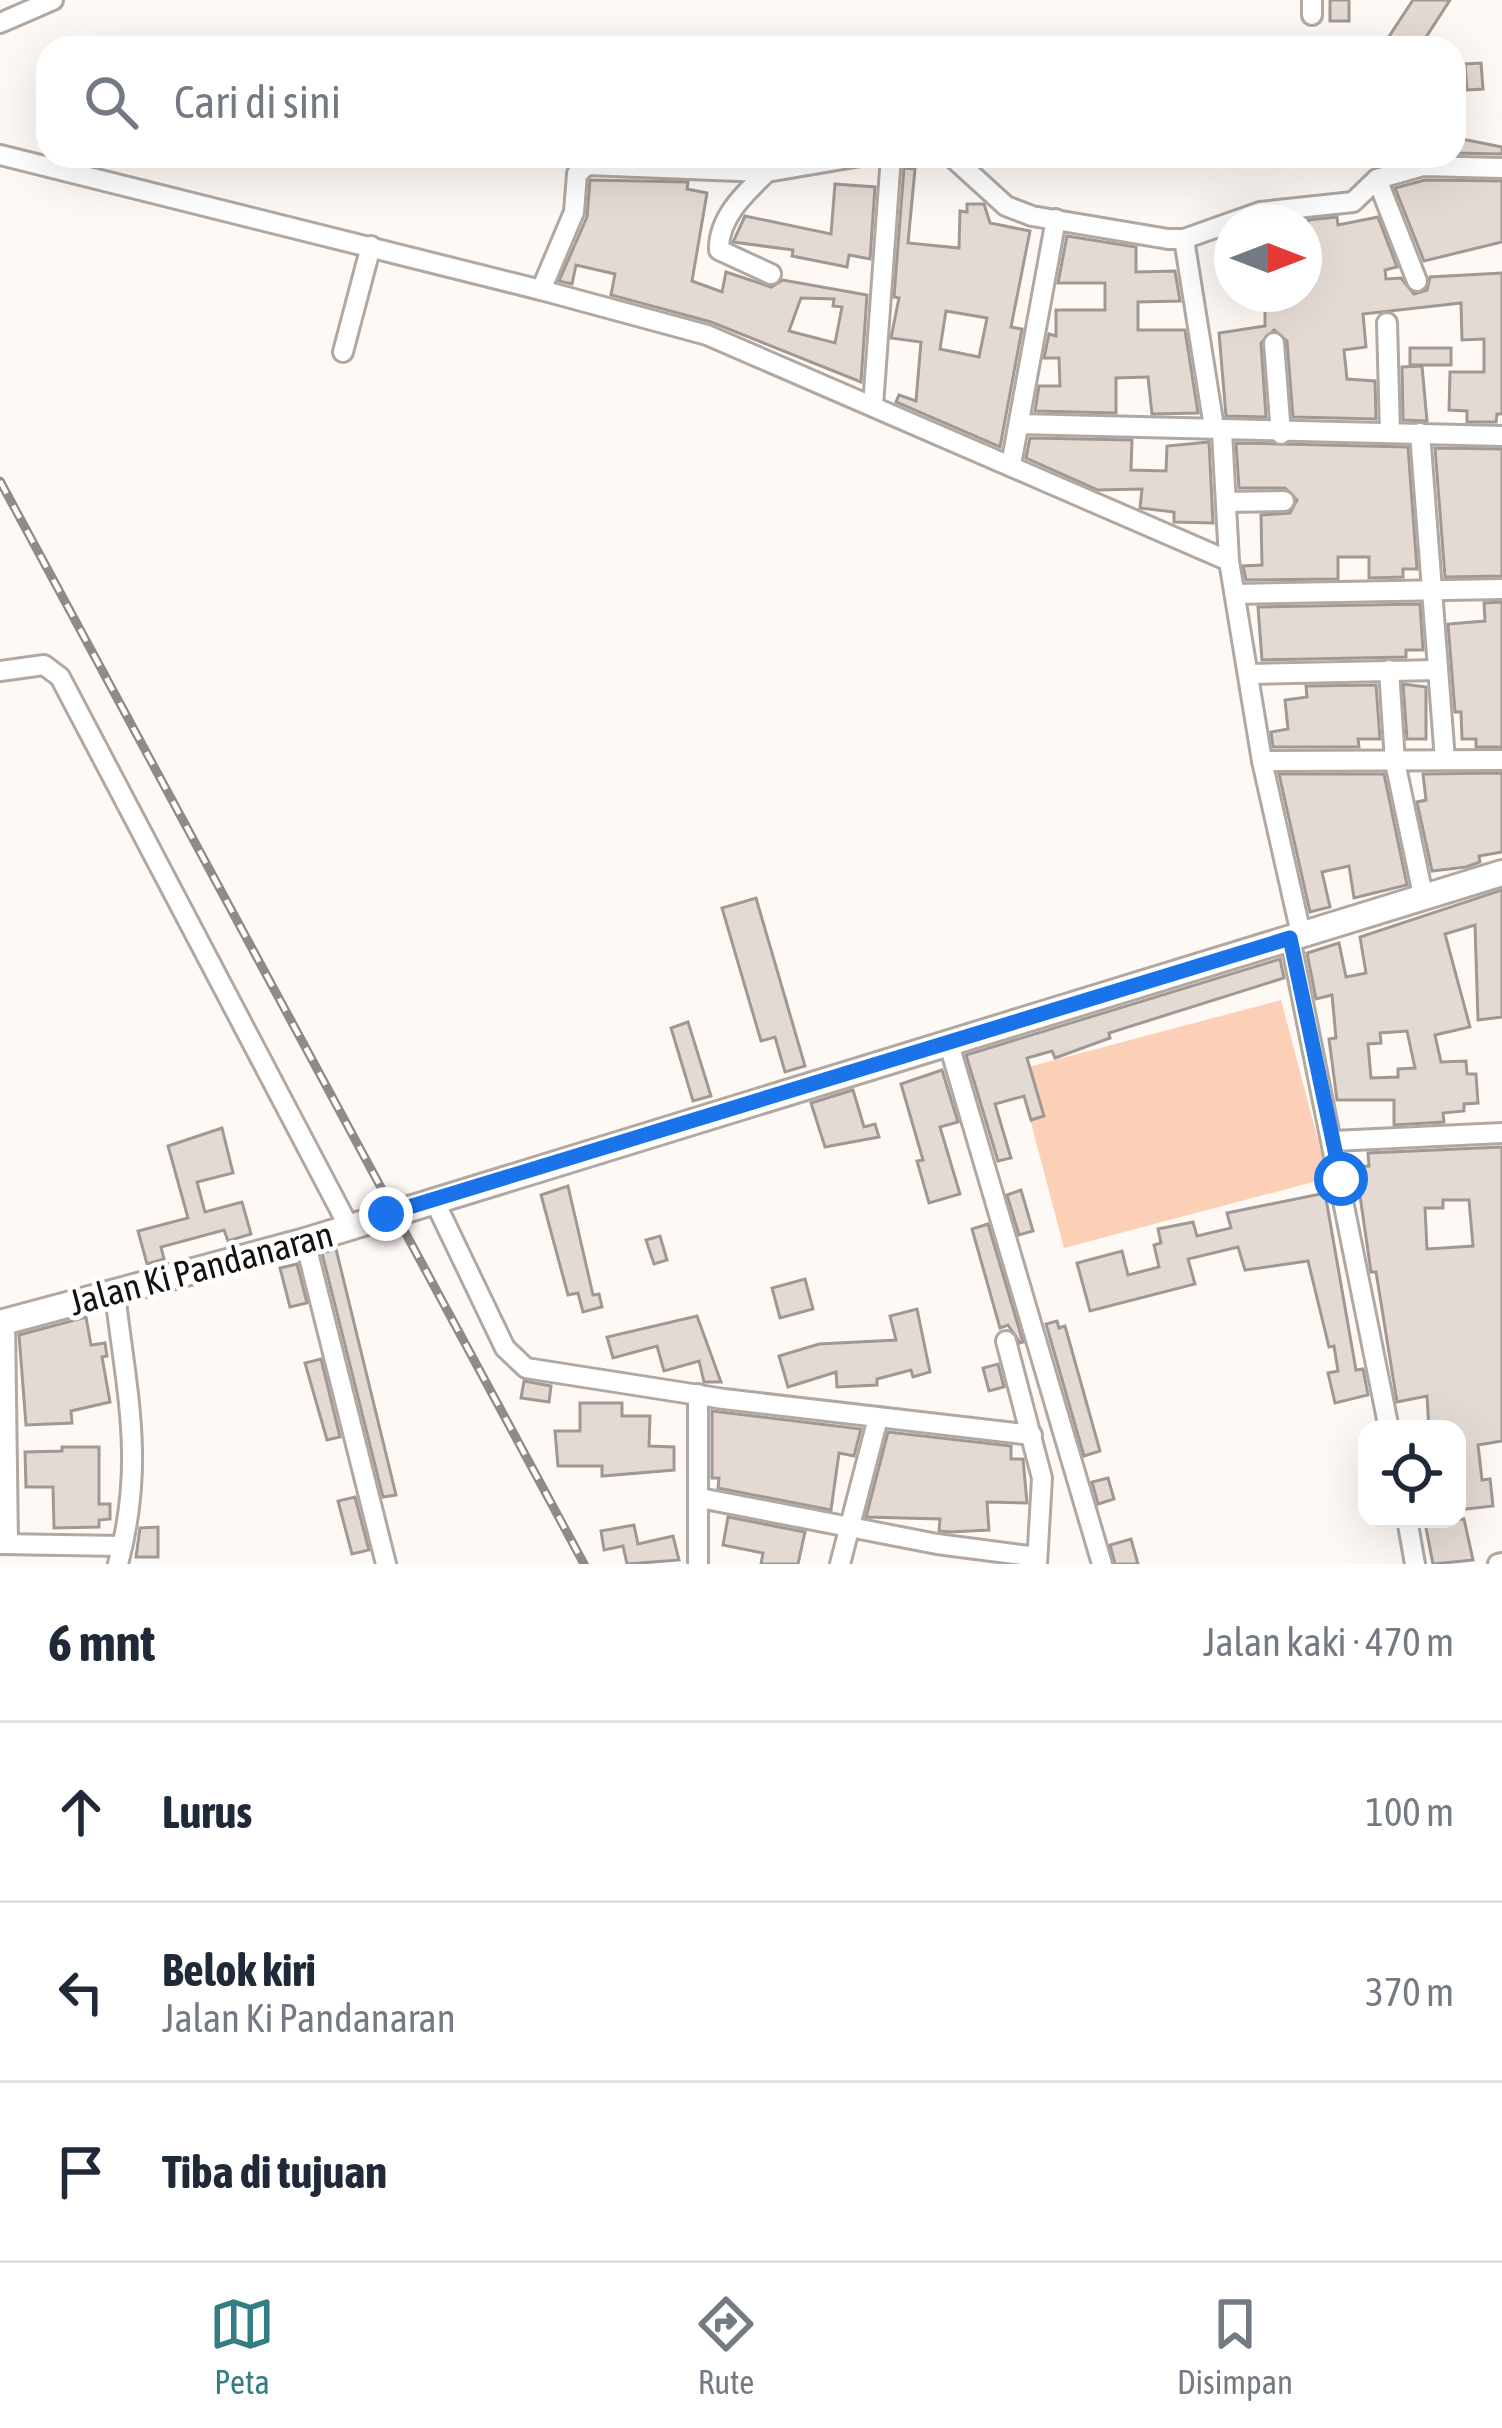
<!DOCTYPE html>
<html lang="id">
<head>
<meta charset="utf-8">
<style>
  :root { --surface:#fff; --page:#f2f2f3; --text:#1f2937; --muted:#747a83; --line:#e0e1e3; --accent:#347d83 }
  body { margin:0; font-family:"Asap Condensed",sans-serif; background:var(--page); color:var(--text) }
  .controls { position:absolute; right:36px; bottom:36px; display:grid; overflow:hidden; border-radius:24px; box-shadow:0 12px 48px #0002 }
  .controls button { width:108px; height:108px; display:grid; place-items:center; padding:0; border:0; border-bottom:3px solid var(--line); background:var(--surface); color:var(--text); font:60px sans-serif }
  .compass { position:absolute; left:1214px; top:204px; width:108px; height:108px; border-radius:50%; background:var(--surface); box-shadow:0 12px 48px #0002; rotate:90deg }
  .stop { position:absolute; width:36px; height:36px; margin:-27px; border:9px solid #1a73e8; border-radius:50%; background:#fff }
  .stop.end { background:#1a73e8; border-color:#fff; box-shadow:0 3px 12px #0008 }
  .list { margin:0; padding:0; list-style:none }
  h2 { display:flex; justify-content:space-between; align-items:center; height:156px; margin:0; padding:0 48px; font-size:51px }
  h2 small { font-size:39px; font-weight:400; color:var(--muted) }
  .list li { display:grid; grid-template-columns:78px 1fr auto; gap:36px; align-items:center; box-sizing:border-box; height:180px; padding:0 48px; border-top:3px solid var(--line) }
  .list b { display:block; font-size:45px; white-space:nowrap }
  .list p { margin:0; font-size:39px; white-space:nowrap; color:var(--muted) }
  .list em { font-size:39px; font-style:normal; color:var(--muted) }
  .icon { flex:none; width:66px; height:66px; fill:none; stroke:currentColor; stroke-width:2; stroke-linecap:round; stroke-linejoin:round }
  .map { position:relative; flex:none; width:1502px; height:1564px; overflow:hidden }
  .search { position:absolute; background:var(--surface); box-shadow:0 12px 48px #0002; left:36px; right:36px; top:36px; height:132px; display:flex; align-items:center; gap:30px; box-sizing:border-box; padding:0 42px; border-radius:36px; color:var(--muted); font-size:45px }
  .sheet { height:696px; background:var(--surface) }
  nav { display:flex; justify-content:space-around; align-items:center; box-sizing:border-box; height:168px; border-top:3px solid var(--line); background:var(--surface); font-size:33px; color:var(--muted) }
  nav a { display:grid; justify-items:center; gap:6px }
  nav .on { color:var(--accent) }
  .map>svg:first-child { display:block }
  .green { fill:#fcd0b6 }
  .building { fill:#e4dad4; stroke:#a19893; stroke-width:3; fill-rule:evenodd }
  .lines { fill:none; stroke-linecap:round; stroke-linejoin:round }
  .minor-casing { stroke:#b1a8a2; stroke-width:24 }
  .secondary-casing { stroke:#b1a8a2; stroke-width:30 }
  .minor { stroke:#fff; stroke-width:18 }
  .secondary { stroke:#fff; stroke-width:24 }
  .rail-casing { stroke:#8f8b88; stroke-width:9 }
  .rail { stroke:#fff; stroke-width:4.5; stroke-dasharray:14; stroke-linecap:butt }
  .route { stroke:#1a73e8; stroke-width:15 }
  .labels { text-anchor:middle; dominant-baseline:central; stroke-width:10; stroke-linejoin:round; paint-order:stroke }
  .street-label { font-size:36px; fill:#14110f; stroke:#fff }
</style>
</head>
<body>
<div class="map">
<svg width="1502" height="1564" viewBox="0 0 1502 1564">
  <rect width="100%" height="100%" fill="#fff9f6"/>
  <path class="green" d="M1281,1000L1328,1178L1064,1248L1017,1070Z"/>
  <g class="building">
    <rect x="1330" y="0" width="19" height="21"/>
    <path d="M1413,0H1450L1419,48L1406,41L1397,48L1386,41Z"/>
    <path d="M1481,63L1483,89L1467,90L1465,64Z"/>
    <path d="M1457,138L1502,147V154L1454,153Z"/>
    <path d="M904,168L915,169L908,243L959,248L960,211L967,212V204H984L990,223L1030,231L1011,327L1022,329L1000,447L896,402L899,395L916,401L921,342L891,338L899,298L894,297ZM946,311L987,318L979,357L940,349Z"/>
    <path d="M590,180L688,182L687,189L707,193L692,281L722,292L726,272L771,287L783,280L867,295L861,382L711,322L611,295L615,274L576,265L572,284L559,281L587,217ZM801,298L834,299L833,306L842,307L835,343L789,331Z"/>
    <path d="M1425,180L1502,181V242L1424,261L1395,188Z"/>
    <path d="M835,184L875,187L870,259L849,255L847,267L792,256L793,250L733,242L745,216L831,234Z"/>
    <path d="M1337,217L1338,225L1378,217L1397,267L1385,270L1386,279L1401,278L1414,294L1427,290L1430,277L1502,273V414H1497L1496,422H1467V411L1449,410L1450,372H1484V339L1462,340L1461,303L1363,314L1366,347L1344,350L1347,379L1375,381L1376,419L1293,417L1287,341L1274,330L1261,343L1266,417L1226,416L1219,333L1265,326V294H1304L1308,220Z"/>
    <path d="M1067,236L1136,247V272L1175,271L1180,301L1138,302V330H1185L1198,413L1152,414L1148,377L1116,378V413L1035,411L1039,386H1060L1059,358H1044L1049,334L1056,336V310H1105V283H1058Z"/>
    <rect x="1410" y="348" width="41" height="17"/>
    <path d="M1422,366L1427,421L1403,420L1402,367Z"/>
    <path d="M1030,438L1132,440L1131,470L1166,471L1167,446L1209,442L1213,523L1174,522V512L1140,508L1142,489L1098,490L1026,458Z"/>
    <path d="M1236,443L1408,447L1417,569H1403V577L1369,578V557H1338V579L1246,580L1243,566L1262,565L1261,515L1290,513L1297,500L1285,488H1239Z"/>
    <path d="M1435,448L1502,449V576L1445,577Z"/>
    <path d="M1502,602V747H1476V739H1462L1461,712H1455L1448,624L1485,621L1484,603Z"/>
    <path d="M1420,604L1423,650H1406V657L1262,660L1258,607Z"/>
    <path d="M1403,684L1426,687V739H1407Z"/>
    <path d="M1376,685L1380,739H1358L1359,747H1273L1271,732L1288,729L1285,700L1307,697L1306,686Z"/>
    <path d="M1502,773V852L1479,856L1480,862L1466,867L1432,871L1417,802L1426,800L1423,774Z"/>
    <path d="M1279,774H1384L1407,885L1354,898L1349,866L1322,872L1330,907L1310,912Z"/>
    <path d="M1502,890V1017L1478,1020L1475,925L1445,934L1470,1027L1435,1035L1441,1062L1466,1061L1467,1074H1476L1478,1103L1464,1104V1111L1443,1113L1444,1122L1394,1125V1100H1337L1329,1039L1336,1038L1332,995L1316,999L1307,953L1339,943L1346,977L1366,973L1360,937ZM1407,1031L1415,1068L1398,1069V1077L1371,1078L1368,1044L1381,1043L1380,1033Z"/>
    <path d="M756,898L805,1066L785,1072L775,1037L761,1041L722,908Z"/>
    <path d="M1280,959L1284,978L1109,1033L1110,1038L1055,1058L1052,1051L1027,1058L1044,1116L1031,1120L1024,1096L995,1104L1011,1158L998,1161L966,1055Z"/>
    <path d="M688,1022L711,1096L693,1101L671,1028Z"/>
    <path d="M942,1070L958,1122L940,1127L960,1194L929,1203L917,1161L923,1160L901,1084Z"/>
    <path d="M853,1090L864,1127L875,1124L879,1137L825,1147L811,1103Z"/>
    <path d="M222,1128L233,1173L197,1182L205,1212L242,1202L251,1234L228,1241L224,1230L161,1247L164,1259L147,1264L138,1231L188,1218L168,1146Z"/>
    <path d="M1502,1147V1441L1478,1445L1482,1480L1490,1479L1493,1506L1457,1510V1429H1429L1427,1396L1397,1402L1376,1272H1371L1358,1182H1353L1350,1167L1369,1166L1368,1153ZM1443,1200H1469L1473,1246L1427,1249L1425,1208H1443Z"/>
    <path d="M568,1186L593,1295L599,1294L602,1307L583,1312L578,1293L568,1295L541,1195Z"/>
    <path d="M1021,1190L1033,1231L1019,1235L1007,1195Z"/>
    <path d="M1325,1193L1356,1370L1363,1369L1368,1395L1335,1403L1328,1373L1338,1371L1334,1346L1329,1347L1308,1261L1245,1270L1238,1247L1188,1259L1195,1284L1090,1311L1077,1263L1122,1251L1128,1275L1159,1267L1154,1245L1161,1243L1158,1229L1193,1222L1197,1236L1231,1228L1227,1213Z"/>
    <path d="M988,1224L1023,1342L1020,1343L1008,1325L1000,1328L972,1229Z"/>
    <path d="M660,1236L667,1260L654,1264L646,1240Z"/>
    <path d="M336,1249L396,1495L383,1497L322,1253Z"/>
    <path d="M297,1264L307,1303L290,1307L280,1268Z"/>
    <path d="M805,1279L813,1309L780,1318L772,1288Z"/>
    <path d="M917,1309L930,1372L913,1377L911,1370L877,1379V1385L837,1387L836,1372L788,1387L779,1356L819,1344L896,1340L890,1316Z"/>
    <path d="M697,1316L721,1382H704L699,1361L664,1371L657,1346L613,1358L607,1337Z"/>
    <path d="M86,1317L91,1345L105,1343L107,1356L102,1357L110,1402L71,1411L72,1423L26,1425L19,1335Z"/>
    <path d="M1057,1321L1059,1328L1065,1326L1100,1451L1084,1456L1046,1324Z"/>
    <path d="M321,1359L340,1437L327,1440L305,1363Z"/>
    <path d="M998,1364L1004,1387L989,1391L983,1368Z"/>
    <path d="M524,1381L551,1386L549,1402L521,1398Z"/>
    <path d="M580,1403H622V1416H650L649,1446L674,1447V1470L602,1476V1466H558L555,1431H580Z"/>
    <path d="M712,1411L861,1429L854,1456L839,1453L831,1510L718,1488L719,1478H712Z"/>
    <path d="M888,1432L1011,1446V1459H1023L1027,1503L987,1502L989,1530L950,1532L939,1531L940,1519L866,1517Z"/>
    <path d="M62,1447H99V1504H110V1519L99,1520V1527L54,1528L53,1487H26L25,1452L62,1451Z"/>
    <path d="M1108,1478L1114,1499L1098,1504L1092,1482Z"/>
    <path d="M355,1497L369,1550L352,1554L338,1501Z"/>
    <path d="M728,1517L805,1532L798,1564H761L763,1553L723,1545Z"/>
    <path d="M1464,1519L1473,1560L1433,1564L1425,1523Z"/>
    <path d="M634,1525L638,1544L673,1536L679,1560L627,1564L623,1546L604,1550L601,1531Z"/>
    <path d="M158,1527V1557H136L140,1528Z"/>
    <path d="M1131,1539L1138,1564H1115L1110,1545Z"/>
  </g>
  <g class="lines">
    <g class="minor-casing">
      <g id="minor">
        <path d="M1312,0V15"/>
        <path d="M0,23L53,0"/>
        <path d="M0,155L541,290"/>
        <path d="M861,156L767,172L587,165L577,174L574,212L541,290L707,335L1229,561L1262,761L1301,934"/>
        <path d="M951,156L1006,206L1032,216L1168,239H1184L1260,212L1353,202L1377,179L1423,166L1502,168"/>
        <path d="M767,172C745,193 718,218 719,250L771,274"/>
        <path d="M1377,179L1417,281"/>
        <path d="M1184,239L1214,427"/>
        <path d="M1387,323L1390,433"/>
        <path d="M1274,343L1281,434"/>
        <path d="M343,352L371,246"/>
        <path d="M873,406L891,156"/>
        <path d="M1019,424L1502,436"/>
        <path d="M1222,431L1229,561"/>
        <path d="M1420,433L1445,760"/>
        <path d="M1011,465L1056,219"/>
        <path d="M1226,502L1284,501"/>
        <path d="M1235,594L1502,589"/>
        <path d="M1389,670L1395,762L1423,895"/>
        <path d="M0,671L44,665L60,677L349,1227"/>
        <path d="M1250,674L1438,670"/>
        <path d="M1262,761L1502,760"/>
        <path d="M1290,938L1389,1429"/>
        <path d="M948,1041L1102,1564"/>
        <path d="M1333,1141L1502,1133"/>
        <path d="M434,1200L505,1348L526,1368L724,1399L1032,1435"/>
        <path d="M305,1241L386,1564"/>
        <path d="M115,1294C127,1395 145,1463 118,1564"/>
        <path d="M5,1321L8,1544"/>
        <path d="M1006,1341L1042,1478L1037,1564"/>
        <path d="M698,1394V1564"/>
        <path d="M700,1498L937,1544L1037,1557"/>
        <path d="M1407,1519L1415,1564"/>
        <path d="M0,1544L122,1546"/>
        <path d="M840,1564L878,1418"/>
        <path d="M1498,1564L1502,1563"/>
      </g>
    </g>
    <g class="secondary-casing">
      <path id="secondary" d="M0,1323L305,1241L1502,873"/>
    </g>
    <use href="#minor" class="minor"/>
    <use href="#secondary" class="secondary"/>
    <g class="rail-casing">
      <path id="rail" d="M0,481L584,1564"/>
    </g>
    <use href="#rail" class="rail"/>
  </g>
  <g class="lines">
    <path class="route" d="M386,1214L1290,938L1341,1179"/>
  </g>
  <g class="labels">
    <g class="street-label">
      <text transform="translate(201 1268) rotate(-15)">Jalan Ki Pandanaran</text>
    </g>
  </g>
</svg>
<div class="controls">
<button><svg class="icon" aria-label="locate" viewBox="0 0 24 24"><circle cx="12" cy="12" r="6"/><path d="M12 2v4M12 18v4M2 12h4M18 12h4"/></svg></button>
</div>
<svg class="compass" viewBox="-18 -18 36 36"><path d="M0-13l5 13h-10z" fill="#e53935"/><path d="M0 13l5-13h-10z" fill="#747a83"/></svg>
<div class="stop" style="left:1341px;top:1179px"></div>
<div class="stop end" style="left:386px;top:1214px"></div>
<div class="search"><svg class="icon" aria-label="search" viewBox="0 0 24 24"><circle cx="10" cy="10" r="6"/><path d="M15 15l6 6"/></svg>Cari di sini</div>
</div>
<section class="sheet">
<h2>6 mnt<small>Jalan kaki · 470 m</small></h2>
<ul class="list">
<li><svg class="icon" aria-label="ahead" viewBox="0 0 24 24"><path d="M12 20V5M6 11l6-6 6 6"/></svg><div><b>Lurus</b></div><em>100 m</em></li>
<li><svg class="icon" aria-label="left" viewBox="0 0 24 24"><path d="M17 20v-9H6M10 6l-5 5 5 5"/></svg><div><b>Belok kiri</b><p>Jalan Ki Pandanaran</p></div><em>370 m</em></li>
<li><svg class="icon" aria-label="arrive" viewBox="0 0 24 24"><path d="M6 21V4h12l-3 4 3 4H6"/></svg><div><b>Tiba di tujuan</b></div></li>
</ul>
</section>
<nav>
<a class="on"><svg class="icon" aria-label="map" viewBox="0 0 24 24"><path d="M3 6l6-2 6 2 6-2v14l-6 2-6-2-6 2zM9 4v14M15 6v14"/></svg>Peta</a>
<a><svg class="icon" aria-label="directions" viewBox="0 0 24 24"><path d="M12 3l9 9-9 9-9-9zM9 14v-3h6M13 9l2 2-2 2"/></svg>Rute</a>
<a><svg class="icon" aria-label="saved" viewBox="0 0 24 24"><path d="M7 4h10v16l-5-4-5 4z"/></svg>Disimpan</a>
</nav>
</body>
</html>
